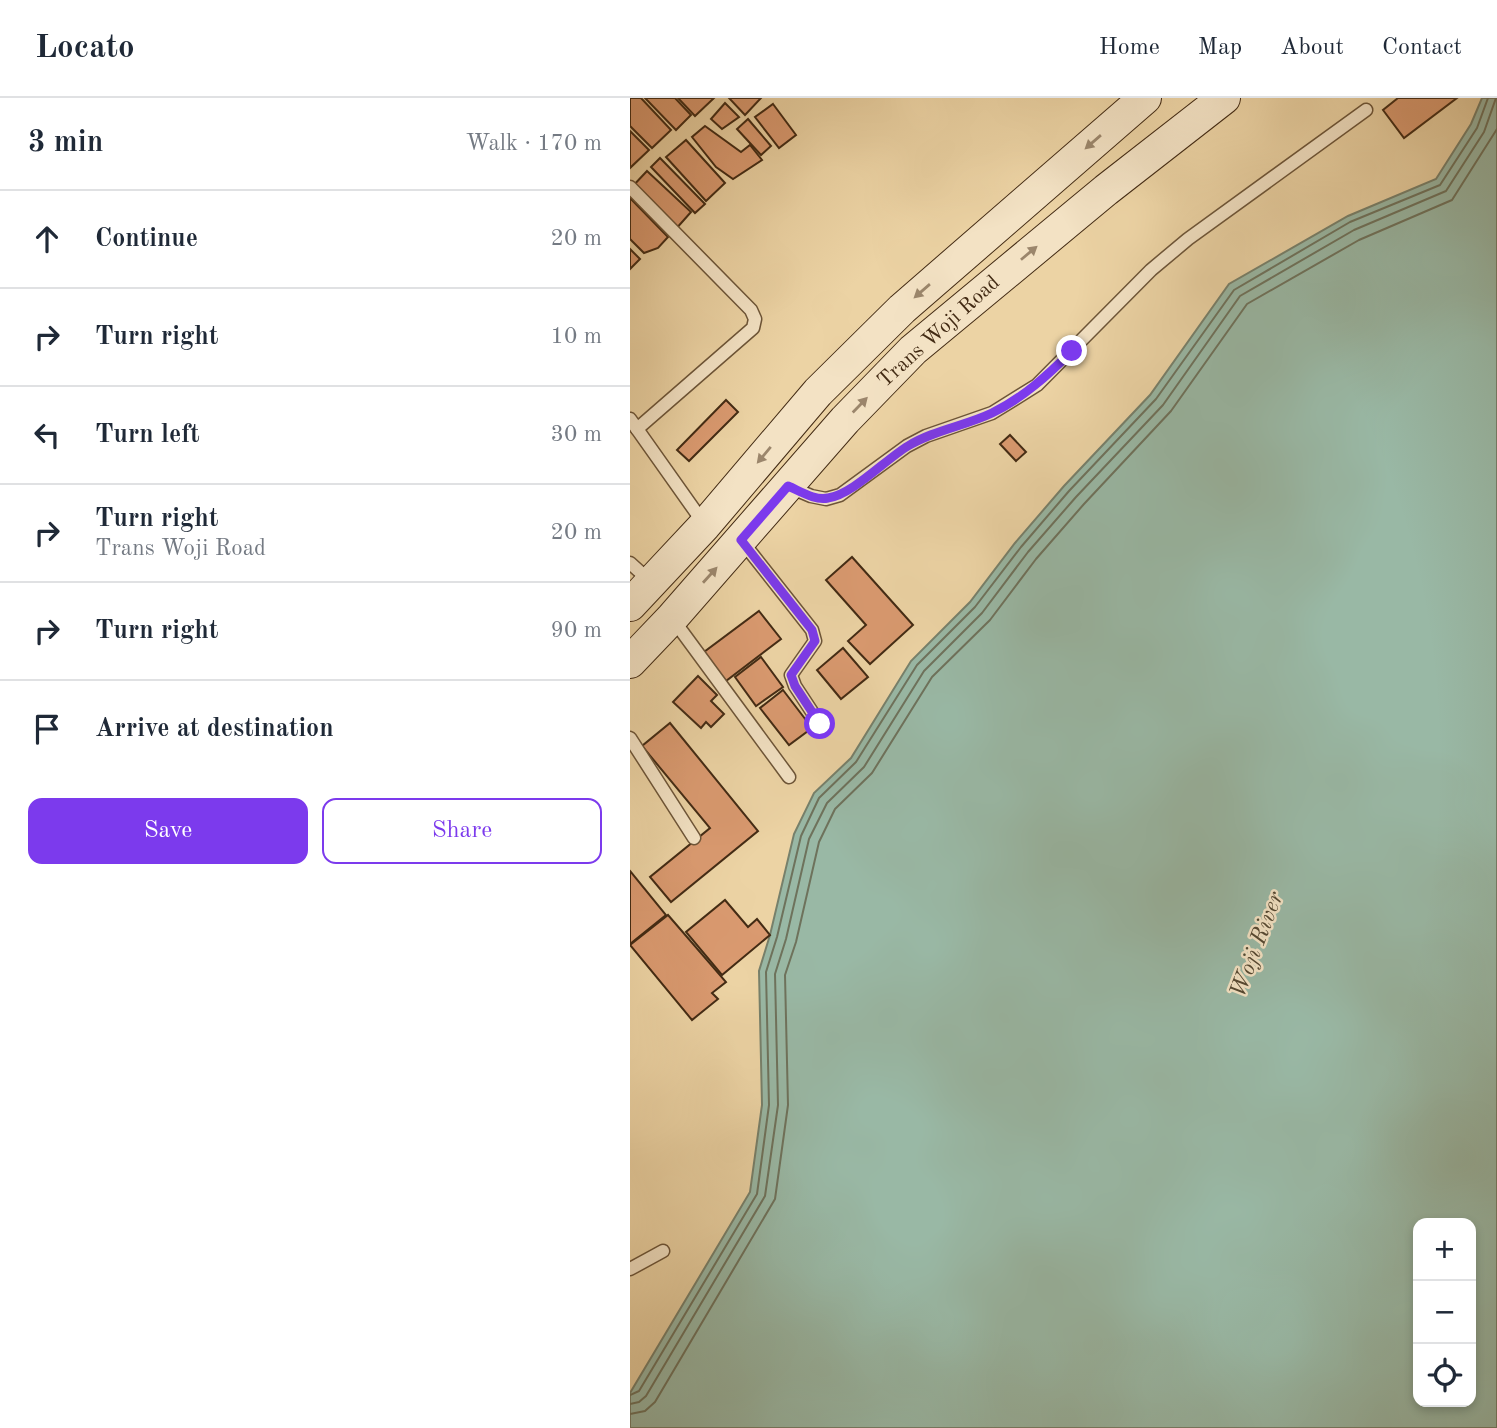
<!DOCTYPE html>
<html lang="en">
<head>
<meta charset="utf-8">
<style>
  :root { --surface:#fff; --page:#f2f2f3; --text:#1f2937; --muted:#747a83; --line:#e0e1e3; --accent:#7c3aed }
  body { margin:0; font-family:"Old Standard TT",serif; background:var(--page); color:var(--text) }
  .controls { position:absolute; right:21px; bottom:21px; display:grid; overflow:hidden; border-radius:14px; box-shadow:0 4px 10px #0003 }
  .controls button { width:63px; height:63px; display:grid; place-items:center; padding:0; border:0; border-bottom:2px solid var(--line); background:var(--surface); color:var(--text); font:35px sans-serif }
  .stop { position:absolute; width:21px; height:21px; margin:-16px; border:5px solid #7c3aed; border-radius:50%; background:#fff }
  .stop.end { background:#7c3aed; border-color:#fff; box-shadow:0 2px 7px #0008 }
  .list { margin:0; padding:0; list-style:none }
  h2 { display:flex; justify-content:space-between; align-items:center; height:91px; margin:0; padding:0 28px; font-size:30px }
  h2 small { font-size:23px; font-weight:400; color:var(--muted) }
  .list li { display:grid; grid-template-columns:46px 1fr auto; gap:21px; align-items:center; box-sizing:border-box; height:98px; padding:0 28px; border-top:2px solid var(--line) }
  .list b { display:block; font-size:26px; white-space:nowrap }
  .list p { margin:0; font-size:23px; white-space:nowrap; color:var(--muted) }
  .list em { font-size:23px; font-style:normal; color:var(--muted) }
  .actions { display:flex; gap:14px; padding:21px 28px }
  .actions a { flex:1; padding:16px 0; border:2px solid var(--accent); border-radius:14px; text-align:center; font-size:24px; color:var(--accent) }
  .actions .main { background:var(--accent); color:#fff }
  .icon { flex:none; width:38px; height:38px; fill:none; stroke:currentColor; stroke-width:2; stroke-linecap:round; stroke-linejoin:round }
  .map { position:relative; flex:none; width:867px; height:1330px; overflow:hidden }
  header { display:flex; align-items:center; gap:42px; box-sizing:border-box; height:98px; padding:0 35px; background:var(--surface); border-bottom:2px solid var(--line) }
  header strong { font-size:33px }
  nav { display:flex; gap:38px; margin-inline-start:auto; font-size:24px }
  main { display:flex }
  aside { flex:1; background:var(--surface) }
  .map>svg:first-child { display:block }
  .water { fill:#99b8a5; stroke:#77806b; stroke-width:2; fill-rule:evenodd }
  .lines { fill:none; stroke-linecap:round; stroke-linejoin:round }
  .shore { stroke:#6e725c; stroke-width:2 }
  .building { fill:#da9a70; stroke:#432b14; stroke-width:2 }
  .lane-casing { stroke:#6d5538; stroke-width:15 }
  .secondary-casing { stroke:#432b14; stroke-width:34 }
  .lane { stroke:#f3e2c4; stroke-width:12 }
  .secondary { stroke:#f3e2c4; stroke-width:32 }
  .oneway { fill:#9b866c }
  .route { stroke:#7c3aed; stroke-width:9 }
  .labels { text-anchor:middle; dominant-baseline:central; stroke-width:5; stroke-linejoin:round; paint-order:stroke }
  .street-label { font-size:21px; fill:#432b14; stroke:#f3e2c4 }
  .water-label { font-size:23px; font-style:italic; fill:#544731; stroke:#f3e2c4 }
</style>
</head>
<body>
<header>
<strong>Locato</strong>
<nav><a>Home</a><a>Map</a><a>About</a><a>Contact</a></nav>
</header>
<main>
<aside>
<h2>3 min<small>Walk · 170 m</small></h2>
<ul class="list">
<li><svg class="icon" aria-label="ahead" viewBox="0 0 24 24"><path d="M12 20V5M6 11l6-6 6 6"/></svg><div><b>Continue</b></div><em>20 m</em></li>
<li><svg class="icon" aria-label="right" viewBox="0 0 24 24"><path d="M7 20v-9h11M14 6l5 5-5 5"/></svg><div><b>Turn right</b></div><em>10 m</em></li>
<li><svg class="icon" aria-label="left" viewBox="0 0 24 24"><path d="M17 20v-9H6M10 6l-5 5 5 5"/></svg><div><b>Turn left</b></div><em>30 m</em></li>
<li><svg class="icon" aria-label="right" viewBox="0 0 24 24"><path d="M7 20v-9h11M14 6l5 5-5 5"/></svg><div><b>Turn right</b><p>Trans Woji Road</p></div><em>20 m</em></li>
<li><svg class="icon" aria-label="right" viewBox="0 0 24 24"><path d="M7 20v-9h11M14 6l5 5-5 5"/></svg><div><b>Turn right</b></div><em>90 m</em></li>
<li><svg class="icon" aria-label="arrive" viewBox="0 0 24 24"><path d="M6 21V4h12l-3 4 3 4H6"/></svg><div><b>Arrive at destination</b></div></li>
</ul>
<div class="actions"><a class="main">Save</a><a>Share</a></div>
</aside>
<div class="map">
<svg width="867" height="1330" viewBox="0 0 867 1330">
  <rect width="100%" height="100%" fill="#ecd3a4"/>
  <filter id="stains"><feTurbulence type="fractalNoise" baseFrequency=".00286" numOctaves="4"/><feColorMatrix values="0 0 0 0 .2 0 0 0 0 .09 0 0 0 0 .02 0 0 0 .5 -.17"/></filter>
  <radialGradient id="worn" r=".72"><stop offset=".6" stop-color="#630" stop-opacity="0"/><stop offset="1" stop-color="#630" stop-opacity=".3"/></radialGradient>
  <path class="water" d="M852,0H867V1330H0V1295L120,1094L132,1007L129,873L140,837L164,736L184,695L221,660L281,563L340,504L385,445L434,388L520,297L599,186L718,118L806,81L841,26ZM788,1125H841V1304H788Z"/>
  <g class="lines">
    <g class="shore">
      <path d="M0,1297L9,1293L127,1096L139,1007L136,874L147,839L171,738L189,700L226,664L287,567L345,509L391,449L439,393L526,301L604,192L720,124L810,87L847,30L858,0"/>
      <path d="M0,1306L9,1304L16,1298L135,1098L148,1007L145,876L156,841L179,741L197,705L234,669L294,573L352,515L398,454L446,399L533,307L610,198L724,132L816,93L854,34L866,0"/>
      <path d="M0,1316L15,1313L25,1304L145,1101L158,1007L155,877L166,844L189,744L205,711L242,675L302,579L360,522L406,461L454,406L541,313L617,206L729,142L822,102L867,31"/>
    </g>
  </g>
  <g class="building">
    <path d="M0,0H11L41,32L22,50L0,28Z"/>
    <path d="M15,0H45L61,17L46,32Z"/>
    <path d="M48,0H84L65,18Z"/>
    <path d="M99,0H131L115,17Z"/>
    <path d="M768,0H827L774,40L753,12Z"/>
    <path d="M95,5L109,19L92,31L81,21Z"/>
    <path d="M143,6L166,37L149,50L125,19Z"/>
    <path d="M118,21L141,48L131,57L107,31Z"/>
    <path d="M75,28L111,54L120,47L132,62L103,81L86,69L62,39Z"/>
    <path d="M0,33L19,52L0,70Z"/>
    <path d="M56,42L95,85L76,103L36,59Z"/>
    <path d="M30,60L75,106L65,115L21,69Z"/>
    <path d="M17,73L61,114L45,132L1,90Z"/>
    <path d="M0,100L38,139L28,150L14,155L0,141Z"/>
    <path d="M0,151L10,161L0,171Z"/>
    <path d="M96,302L108,314L59,363L47,352Z"/>
    <path d="M380,337L396,354L386,363L370,346Z"/>
    <path d="M222,459L283,527L240,566L218,543L236,527L196,482Z"/>
    <path d="M129,513L151,541L92,586L70,557Z"/>
    <path d="M213,550L238,579L211,601L187,572Z"/>
    <path d="M131,559L153,589L126,608L105,579Z"/>
    <path d="M68,578L87,597L81,603L94,616L81,629L76,624L71,630L43,604Z"/>
    <path d="M153,592L182,630L159,647L130,610Z"/>
    <path d="M40,625L128,733L41,804L20,779L80,730L12,648Z"/>
    <path d="M0,773L36,817L0,846Z"/>
    <path d="M95,802L118,829L127,821L140,837L92,877L56,834Z"/>
    <path d="M38,817L96,884L82,895L88,901L62,922L0,847Z"/>
  </g>
  <g class="lines">
    <g class="lane-casing">
      <g id="lane">
        <path d="M0,89L121,212L125,221L123,230L7,331"/>
        <path d="M0,321L75,427"/>
        <path d="M160,389L181,398L196,401L210,397L277,348L296,338L362,315L407,287L521,172L558,141L736,12"/>
        <path d="M111,442L182,532L185,543L161,577L165,588L190,626"/>
        <path d="M0,465L21,484"/>
        <path d="M42,520L159,679"/>
        <path d="M0,640L64,740"/>
        <path d="M0,1171L33,1153"/>
      </g>
    </g>
    <g class="secondary-casing">
      <g id="secondary">
        <path d="M0,507L75,427L188,294L272,211L515,0"/>
        <path d="M0,564L42,520L215,322L283,252L476,92L594,0"/>
      </g>
    </g>
    <use href="#lane" class="lane"/>
    <use href="#secondary" class="secondary"/>
  </g>
  <defs><path id="oneway-solid" d="M-6-.8H1V-3.2L6.5 0L1 3.2V.8H-6Z" transform="scale(1.75)"/></defs>
  <g class="oneway">
    <use href="#oneway-solid" transform="translate(463 44) rotate(139)"/>
    <use href="#oneway-solid" transform="translate(399 155) rotate(-40)"/>
    <use href="#oneway-solid" transform="translate(292 193) rotate(139)"/>
    <use href="#oneway-solid" transform="translate(230 307) rotate(-46)"/>
    <use href="#oneway-solid" transform="translate(134 357) rotate(130)"/>
    <use href="#oneway-solid" transform="translate(80 477) rotate(-48)"/>
  </g>
  <g class="lines">
    <path class="route" d="M190,626L165,588L161,577L185,543L182,532L111,442L158,388C170,393 185,403 198,400C222,397 256,361 278,348C304,332 335,328 362,315C393,300 418,277 442,253"/>
  </g>
  <g class="labels">
    <g class="street-label">
      <text transform="translate(309 234) rotate(-42)">Trans Woji Road</text>
    </g>
    <g class="water-label">
      <text transform="translate(627 847) rotate(-69)">Woji River</text>
    </g>
  </g>
  <rect width="100%" height="100%" filter="url(#stains)"/>
  <rect width="100%" height="100%" fill="url(#worn)"/>
</svg>
<div class="controls">
<button>+</button>
<button>−</button>
<button><svg class="icon" aria-label="locate" viewBox="0 0 24 24"><circle cx="12" cy="12" r="6"/><path d="M12 2v4M12 18v4M2 12h4M18 12h4"/></svg></button>
</div>
<div class="stop" style="left:190px;top:626px"></div>
<div class="stop end" style="left:442px;top:253px"></div>
</div>
</main>
</body>
</html>
